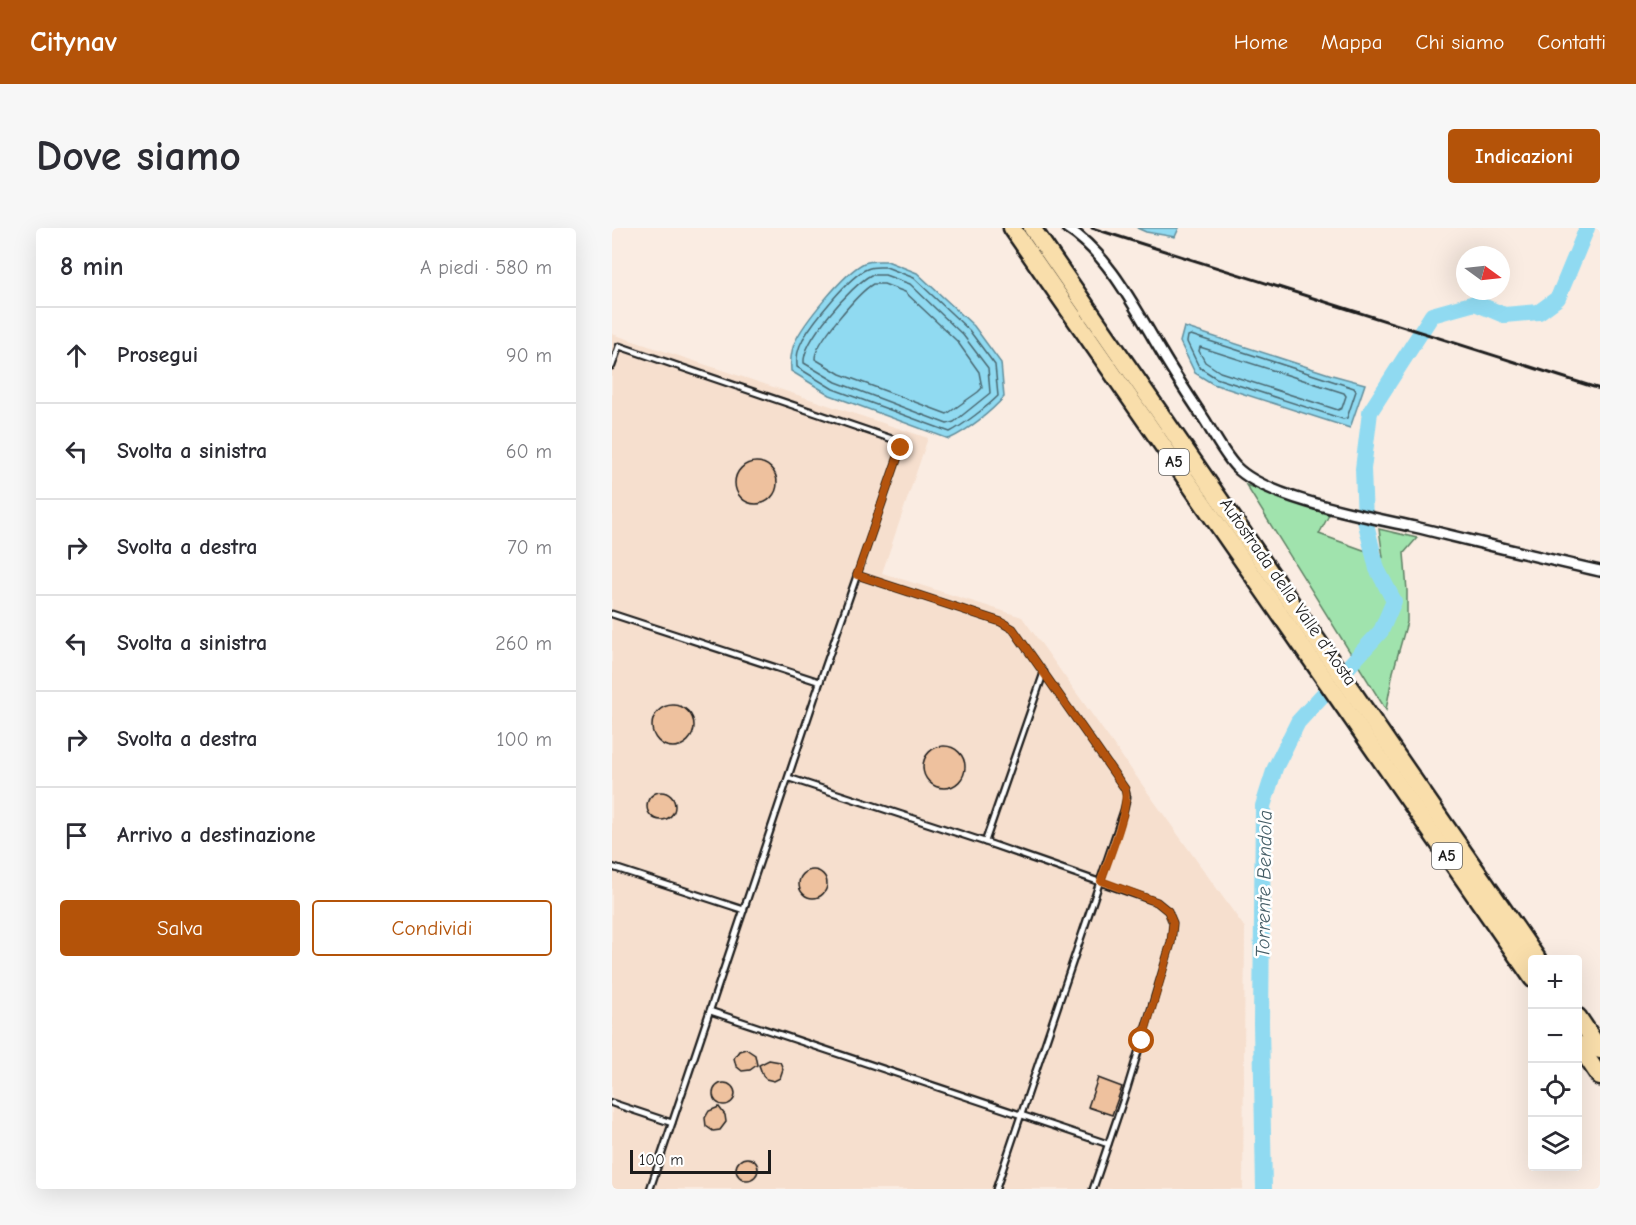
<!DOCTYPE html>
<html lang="it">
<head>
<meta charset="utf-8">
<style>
  :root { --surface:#fff; --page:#f7f7f7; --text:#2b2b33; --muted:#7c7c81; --line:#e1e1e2; --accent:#b45309 }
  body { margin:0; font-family:"Comic Neue",sans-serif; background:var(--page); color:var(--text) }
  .controls { position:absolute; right:18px; bottom:18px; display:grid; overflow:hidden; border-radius:6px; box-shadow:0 6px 24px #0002 }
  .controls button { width:54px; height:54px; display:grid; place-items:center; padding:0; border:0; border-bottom:2px solid var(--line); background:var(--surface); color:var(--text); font:30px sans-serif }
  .compass { position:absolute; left:844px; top:18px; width:54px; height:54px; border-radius:50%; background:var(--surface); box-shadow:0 6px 24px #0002; rotate:105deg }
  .scale { position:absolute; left:18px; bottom:15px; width:141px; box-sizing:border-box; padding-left:6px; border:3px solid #1c1c1c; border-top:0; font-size:16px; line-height:21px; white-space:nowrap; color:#1c1c1c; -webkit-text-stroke:4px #fff; paint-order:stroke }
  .stop { position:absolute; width:18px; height:18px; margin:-14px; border:4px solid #b45309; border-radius:50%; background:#fff }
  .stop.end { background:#b45309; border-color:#fff; box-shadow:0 2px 6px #0008 }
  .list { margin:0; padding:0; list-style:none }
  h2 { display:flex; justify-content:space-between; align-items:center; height:78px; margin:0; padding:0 24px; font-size:26px }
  h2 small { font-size:20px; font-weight:400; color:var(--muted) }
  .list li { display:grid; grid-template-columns:39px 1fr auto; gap:18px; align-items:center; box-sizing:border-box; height:96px; padding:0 24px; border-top:2px solid var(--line) }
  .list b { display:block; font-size:22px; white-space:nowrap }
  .list em { font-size:20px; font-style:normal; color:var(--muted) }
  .actions { display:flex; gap:12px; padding:18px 24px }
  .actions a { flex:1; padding:14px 0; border:2px solid var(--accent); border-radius:6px; text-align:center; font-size:21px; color:var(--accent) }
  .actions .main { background:var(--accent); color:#fff }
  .icon { flex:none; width:33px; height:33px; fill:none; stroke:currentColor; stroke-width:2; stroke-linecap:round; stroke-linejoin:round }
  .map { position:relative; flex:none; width:988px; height:961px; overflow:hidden; border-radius:6px }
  header { display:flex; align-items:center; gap:36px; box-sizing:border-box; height:84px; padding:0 30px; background:var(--accent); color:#fff }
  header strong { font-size:28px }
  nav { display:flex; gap:33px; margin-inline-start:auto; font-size:21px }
  .intro { display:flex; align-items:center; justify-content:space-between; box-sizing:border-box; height:144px; padding:0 36px }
  h1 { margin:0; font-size:42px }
  .button { padding:15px 27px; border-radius:6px; background:var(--accent); color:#fff; font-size:21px; font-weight:700 }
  main { display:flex; gap:36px; padding:0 36px }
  aside { flex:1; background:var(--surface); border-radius:6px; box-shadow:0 6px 24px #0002 }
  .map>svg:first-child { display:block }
  .built { fill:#f6dfce }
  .green { fill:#a0e3ad; stroke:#5e8064; stroke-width:1.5 }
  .water { fill:#90daf1; stroke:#628e9c; stroke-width:1.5 }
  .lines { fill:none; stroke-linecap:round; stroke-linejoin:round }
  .shore { stroke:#4a6871; stroke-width:1.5 }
  .river { stroke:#90daf1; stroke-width:16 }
  .building { fill:#eec19e; stroke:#1c1c1c; stroke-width:1.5 }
  .lane-casing { stroke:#1c1c1c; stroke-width:9 }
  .street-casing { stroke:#1c1c1c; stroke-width:14 }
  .highway-casing { stroke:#1c1c1c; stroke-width:21 }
  .lane { stroke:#fff; stroke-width:4.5 }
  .street { stroke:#fff; stroke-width:9 }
  .highway { stroke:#f9deab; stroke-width:16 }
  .rail { stroke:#1c1c1c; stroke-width:3 }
  .route { stroke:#b45309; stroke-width:8 }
  .labels { text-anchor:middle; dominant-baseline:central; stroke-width:5; stroke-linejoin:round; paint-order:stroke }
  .shield { fill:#fff; stroke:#606060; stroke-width:1.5 }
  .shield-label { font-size:16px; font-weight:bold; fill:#1c1c1c }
  .street-label { font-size:18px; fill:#1c1c1c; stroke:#fff }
  .water-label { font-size:20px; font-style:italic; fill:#455e67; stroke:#fff }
</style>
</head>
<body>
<header>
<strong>Citynav</strong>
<nav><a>Home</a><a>Mappa</a><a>Chi siamo</a><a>Contatti</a></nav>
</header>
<div class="intro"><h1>Dove siamo</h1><a class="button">Indicazioni</a></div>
<main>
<aside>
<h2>8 min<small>A piedi · 580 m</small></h2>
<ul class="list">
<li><svg class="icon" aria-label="ahead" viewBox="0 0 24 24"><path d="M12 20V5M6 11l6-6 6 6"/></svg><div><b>Prosegui</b></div><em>90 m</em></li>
<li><svg class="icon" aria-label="left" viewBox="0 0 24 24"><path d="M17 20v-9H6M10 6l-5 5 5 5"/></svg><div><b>Svolta a sinistra</b></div><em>60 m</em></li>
<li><svg class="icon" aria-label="right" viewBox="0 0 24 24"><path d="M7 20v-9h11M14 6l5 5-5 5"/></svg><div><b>Svolta a destra</b></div><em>70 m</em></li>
<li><svg class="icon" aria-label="left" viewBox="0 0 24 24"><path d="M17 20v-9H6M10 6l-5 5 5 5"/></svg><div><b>Svolta a sinistra</b></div><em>260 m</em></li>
<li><svg class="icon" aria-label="right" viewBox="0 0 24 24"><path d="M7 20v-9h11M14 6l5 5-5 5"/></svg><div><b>Svolta a destra</b></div><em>100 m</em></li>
<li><svg class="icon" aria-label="arrive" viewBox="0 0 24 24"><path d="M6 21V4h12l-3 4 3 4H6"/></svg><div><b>Arrivo a destinazione</b></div></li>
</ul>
<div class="actions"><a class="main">Salva</a><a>Condividi</a></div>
</aside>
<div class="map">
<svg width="988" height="961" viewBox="0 0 988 961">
  <rect width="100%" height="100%" fill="#faece2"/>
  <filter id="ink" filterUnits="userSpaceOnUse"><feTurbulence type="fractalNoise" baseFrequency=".0167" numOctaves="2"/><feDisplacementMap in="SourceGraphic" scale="12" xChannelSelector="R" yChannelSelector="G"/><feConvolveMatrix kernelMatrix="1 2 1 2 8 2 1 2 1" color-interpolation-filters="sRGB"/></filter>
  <g filter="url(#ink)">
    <path class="built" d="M0,106L316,210L270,345L410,389L633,700L631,961H0Z"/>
    <path class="green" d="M634,257L717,287L707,306L771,329L767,301L805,310L792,325L795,363V394L781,444L774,482Z"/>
    <g class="water">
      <path d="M525,0H567L563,9L534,4Z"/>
      <path d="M275,33L305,45L362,98L389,135L392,169C379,184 355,203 337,211L218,167L179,143C178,133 179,125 182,116C191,95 232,45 252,35C259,32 268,33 275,33Z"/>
      <path d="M572,99L720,147L753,156L738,200L601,156L583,145L568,114Z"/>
    </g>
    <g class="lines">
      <g class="shore">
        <path d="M274,39L302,50L357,102L383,137L386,168C376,178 350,198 338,204L221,161L185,139C184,129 186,120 191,111C201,94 237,48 255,41C260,38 268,39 274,39Z"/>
        <path d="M259,47H273L298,56L351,107L376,140L378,165L342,194L335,196L224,154L192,135C190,113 240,57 259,47Z"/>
        <path d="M261,56H272L293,64L345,113L367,144L370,160L366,164L335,186L228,146L203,131C202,116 247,64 261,56Z"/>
        <path d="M579,107L742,160L744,163L735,190L731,191L604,150L587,139L575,114L576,108Z"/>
        <path d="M588,119L732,165L734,168L730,180L726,182L608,144L593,134L587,123Z"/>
      </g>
      <path class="river" d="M652,961L649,795L651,578L663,540L686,494L769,403L782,373L765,341L753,292L751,241L758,184L820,87L863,75L892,87L927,84L946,70L975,0"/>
    </g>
    <g class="building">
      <circle cx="144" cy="255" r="21"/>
      <circle cx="61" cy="498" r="21"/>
      <circle cx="332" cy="539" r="21"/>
      <circle cx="49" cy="578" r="14"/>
      <circle cx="201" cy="656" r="14"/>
      <path d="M134,821L143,827L145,837L138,842L130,843L124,838L122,830L127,823Z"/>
      <path d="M157,832L168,834L171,841L168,850L162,853L154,851L151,848L147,837Z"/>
      <path d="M486,850L510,859L500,887L476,879Z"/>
      <circle cx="112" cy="866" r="11"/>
      <path d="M107,879L113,887L114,894L108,902L101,903L94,898L93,890L97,883Z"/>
      <circle cx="135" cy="941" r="11"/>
    </g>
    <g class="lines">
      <g class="lane-casing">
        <g id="lane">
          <path d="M0,138L7,118L286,213L289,220L208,454"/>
          <path d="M245,347L389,394L401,401L513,561L515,569L512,582L384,961"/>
          <path d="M0,386L208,454L38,961"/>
          <path d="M177,550L373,614L545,674L556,683L561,695L559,715L515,861L481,961"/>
          <path d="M373,614L432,444"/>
          <path d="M0,639L132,682"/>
          <path d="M98,783L496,916"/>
          <path d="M0,875L60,895"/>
        </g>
      </g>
      <g class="street-casing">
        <path id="street" d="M455,0C497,26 525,84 550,125C564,149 579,171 594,194C603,209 612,226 624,239C655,271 758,289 803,299C865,314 926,329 988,343"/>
      </g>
      <g class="highway-casing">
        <g id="highway">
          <path d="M400,0L921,751"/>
          <path d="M420,0L926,732"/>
          <path d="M966,789L988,822"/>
          <path d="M966,816L988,849"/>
        </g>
      </g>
      <use href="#lane" class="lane"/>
      <use href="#street" class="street"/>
      <use href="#highway" class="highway"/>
      <path class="rail" d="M480,0L988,161"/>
    </g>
  </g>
  <g class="lines" filter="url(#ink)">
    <path class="route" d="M289,220L245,347L389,394L401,401L513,561C518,581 496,632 489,653L545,674L556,683L561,695L559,715L530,813"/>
  </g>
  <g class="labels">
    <g class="shield">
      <rect x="547" y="221" width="30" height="26" rx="4.5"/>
      <rect x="820" y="615" width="30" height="26" rx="4.5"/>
    </g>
    <g class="shield-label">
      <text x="562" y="234">A5</text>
      <text x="835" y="628">A5</text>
    </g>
    <g class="street-label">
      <text transform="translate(676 364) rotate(55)">Autostrada della Valle d'Aosta</text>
    </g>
    <g class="water-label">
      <text transform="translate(652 656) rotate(-89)">Torrente Bendola</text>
    </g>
  </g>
</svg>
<div class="controls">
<button>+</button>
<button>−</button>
<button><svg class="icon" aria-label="locate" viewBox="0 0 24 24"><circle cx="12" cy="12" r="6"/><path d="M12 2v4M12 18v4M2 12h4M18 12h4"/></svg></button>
<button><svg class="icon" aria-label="layers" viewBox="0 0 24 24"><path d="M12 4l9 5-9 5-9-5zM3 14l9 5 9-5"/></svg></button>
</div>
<svg class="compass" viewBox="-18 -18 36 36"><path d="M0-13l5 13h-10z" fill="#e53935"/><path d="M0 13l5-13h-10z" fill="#7c7c81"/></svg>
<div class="scale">100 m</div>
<div class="stop" style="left:530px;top:813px"></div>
<div class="stop end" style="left:289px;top:220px"></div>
</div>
</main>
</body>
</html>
